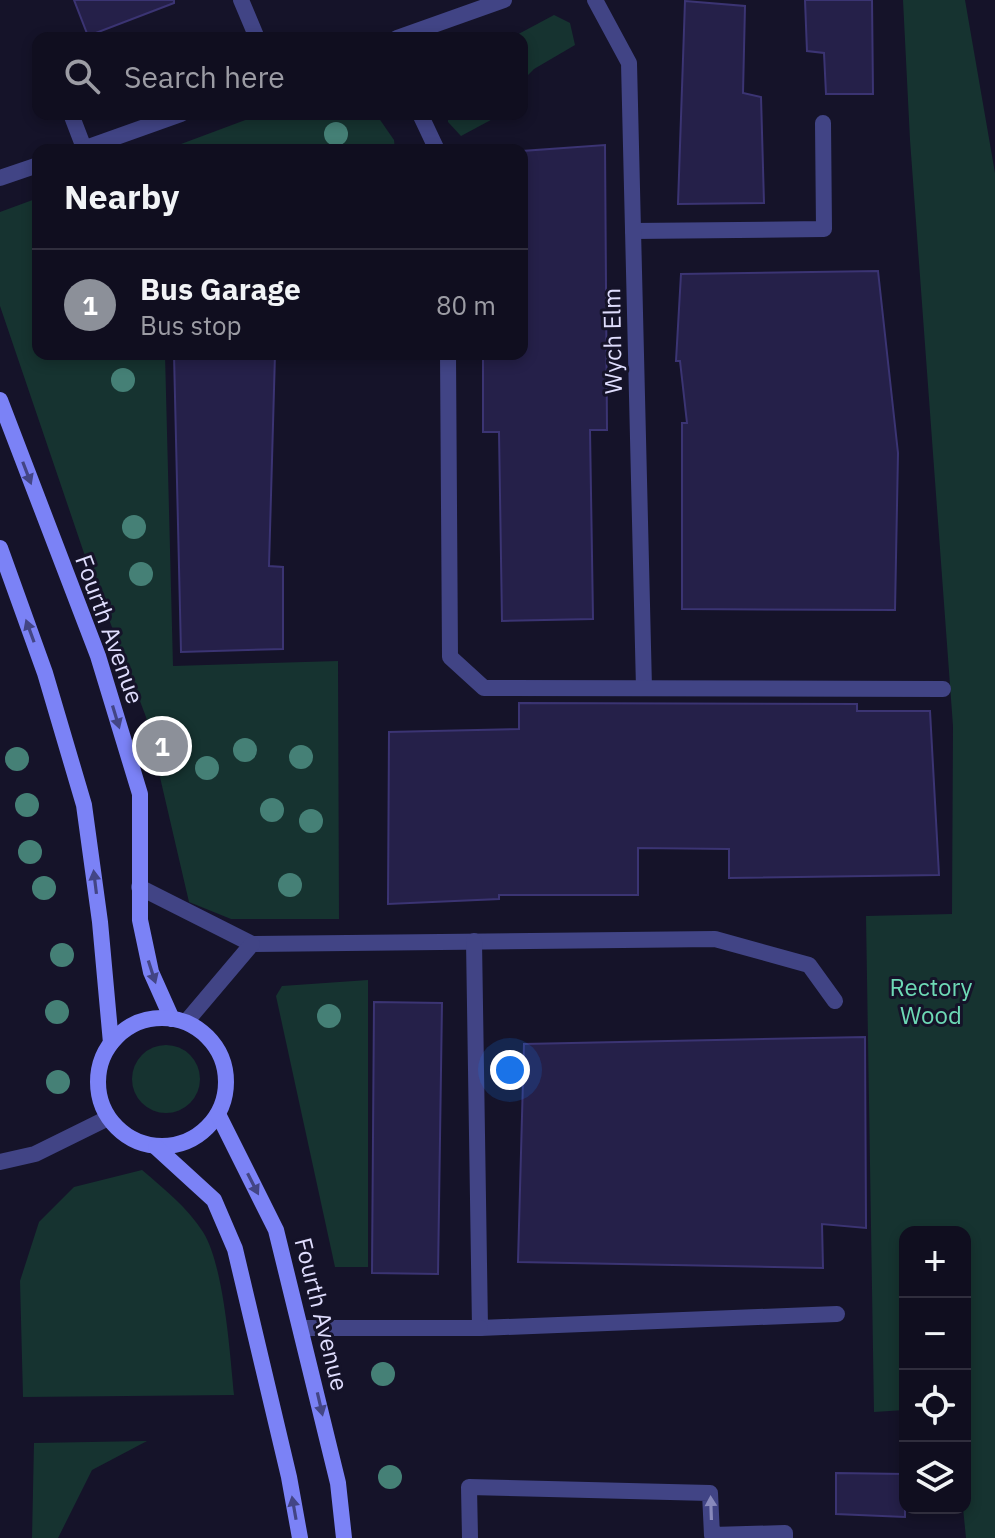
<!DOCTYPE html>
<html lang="en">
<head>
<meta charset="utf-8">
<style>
  :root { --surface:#100e1f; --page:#191728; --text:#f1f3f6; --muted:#9c9ca4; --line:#302e3d; --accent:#8c9099 }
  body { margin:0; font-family:"IBM Plex Sans",sans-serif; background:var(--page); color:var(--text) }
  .controls { position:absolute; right:24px; bottom:24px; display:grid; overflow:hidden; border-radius:16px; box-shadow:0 4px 12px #0003 }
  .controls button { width:72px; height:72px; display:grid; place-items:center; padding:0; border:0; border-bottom:2px solid var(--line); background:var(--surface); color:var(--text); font:40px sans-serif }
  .you { position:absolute; left:510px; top:1070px; width:28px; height:28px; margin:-20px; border:6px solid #fff; border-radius:50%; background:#1a73e8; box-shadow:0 0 0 12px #1a73e833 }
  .badge { display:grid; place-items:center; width:52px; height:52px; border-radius:50%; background:var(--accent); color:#fff; font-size:26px; font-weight:700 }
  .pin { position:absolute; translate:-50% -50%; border:4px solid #fff; box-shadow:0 2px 8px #0006 }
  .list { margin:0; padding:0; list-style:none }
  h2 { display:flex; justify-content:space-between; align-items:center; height:104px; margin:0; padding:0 32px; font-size:34px }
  h2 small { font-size:26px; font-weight:400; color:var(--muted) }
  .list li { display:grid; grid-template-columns:52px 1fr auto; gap:24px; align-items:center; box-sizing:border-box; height:112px; padding:0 32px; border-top:2px solid var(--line) }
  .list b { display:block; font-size:30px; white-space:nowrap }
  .list p { margin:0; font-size:26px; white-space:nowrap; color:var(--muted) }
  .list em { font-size:26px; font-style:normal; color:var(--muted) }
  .icon { flex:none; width:44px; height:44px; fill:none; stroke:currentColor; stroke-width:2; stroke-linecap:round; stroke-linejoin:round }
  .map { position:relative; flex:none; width:995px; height:1538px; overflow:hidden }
  .search { position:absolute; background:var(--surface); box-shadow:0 4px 12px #0003; left:32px; top:32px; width:496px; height:88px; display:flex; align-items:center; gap:20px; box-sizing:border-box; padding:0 28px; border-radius:16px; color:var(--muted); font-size:30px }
  .panel { position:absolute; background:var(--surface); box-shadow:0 4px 12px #0003; left:32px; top:144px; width:496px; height:216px; border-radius:16px }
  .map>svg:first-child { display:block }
  .green { fill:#163330 }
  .building { fill:#252049; stroke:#3b3473; stroke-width:2 }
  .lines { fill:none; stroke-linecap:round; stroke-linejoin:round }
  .lane { stroke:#414485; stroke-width:16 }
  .street { stroke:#414485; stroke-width:16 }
  .secondary { stroke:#7b82f6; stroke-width:16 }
  .tree { fill:#458076 }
  .oneway { fill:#434585 }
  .oneway2 { fill:#8889bb }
  .labels { text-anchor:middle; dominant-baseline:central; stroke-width:6; stroke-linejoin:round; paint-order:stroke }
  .street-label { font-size:24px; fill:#dfddfd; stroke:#151329 }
  .park-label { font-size:24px; fill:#6dd9b5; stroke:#151329 }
</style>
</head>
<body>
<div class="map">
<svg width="995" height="1538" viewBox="0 0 995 1538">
  <rect width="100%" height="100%" fill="#151329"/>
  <g class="green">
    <path d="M903,0H965L995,173V1538H966L963,1508H965V1232H905V1410L874,1412L866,916L952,914L953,726L910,140Z"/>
    <path d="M554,15L570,23L575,45L534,69L522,81V38H511Z"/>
    <path d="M261,114H376L394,140L395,150H165Z"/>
    <path d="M448,114H502L461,136L448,122Z"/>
    <path d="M38,198V354H165L173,666L338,661L339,919H231L189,902L146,717L85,556L0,306V212Z"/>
    <path d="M368,980V1267H335L276,996L282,986Z"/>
    <circle cx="166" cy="1079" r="34"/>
    <path d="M142,1170C163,1188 188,1208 203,1232C224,1265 230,1354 234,1395L23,1397L20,1281L39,1222L74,1187Z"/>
    <path d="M147,1441L92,1470L58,1538H32L34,1443Z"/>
  </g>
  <g class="building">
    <path d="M74,0H174V3L88,36Z"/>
    <path d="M805,0H872L873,94H826L824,53L807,51Z"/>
    <path d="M685,1L745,6L743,93L761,97L764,203L678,204Z"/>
    <path d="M605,145L607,430H590L593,619L502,621L499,432H483V354H522V151Z"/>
    <path d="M878,271L898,453L895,610L682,609V423H687L680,361H676L681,274Z"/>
    <path d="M174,354H275L269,566L283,567V649L181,652Z"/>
    <path d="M519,703L857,704V711H930L939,875L729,878V849L638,848V895H499V899L388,904L389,732L519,729Z"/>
    <path d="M374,1002L442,1003L438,1274L372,1273Z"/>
    <path d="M865,1037L866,1228L822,1224L823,1268L518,1262L524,1044Z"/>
    <path d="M836,1473L905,1474V1517L836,1514Z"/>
  </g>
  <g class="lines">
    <g class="lane">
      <path d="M241,0L257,38"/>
      <path d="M71,114L84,148"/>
      <path d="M633,231L824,229L823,123"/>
      <path d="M139,887L252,944L715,939L809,965L835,1001"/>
      <path d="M474,941L480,1328L837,1314"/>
      <path d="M186,1022L252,944"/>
      <path d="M302,1328H480"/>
      <path d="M470,1538L469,1487L710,1493L712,1535L785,1533V1538"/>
    </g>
    <g class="street">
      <path d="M595,0L629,63L644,688"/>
      <path d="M397,38L504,0"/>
      <path d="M420,114L437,150"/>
      <path d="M80,150L181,114"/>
      <path d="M0,178L38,165"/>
      <path d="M448,354L450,657L484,688L943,689"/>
      <path d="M0,1162L35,1154L108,1118"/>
    </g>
    <g class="secondary">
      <path d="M0,400L98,656L140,794V920L151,972L172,1019"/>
      <path d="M0,548L45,673L84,805L100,922L111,1043"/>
      <circle cx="162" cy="1082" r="64"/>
      <path d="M218,1114L276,1230L338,1483L344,1538"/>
      <path d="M156,1147L214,1200L235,1249L289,1477L300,1538"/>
    </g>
  </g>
  <g class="tree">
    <circle cx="336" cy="134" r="12"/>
    <circle cx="123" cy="380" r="12"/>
    <circle cx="134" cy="527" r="12"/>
    <circle cx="141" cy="574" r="12"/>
    <circle cx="245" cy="750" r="12"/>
    <circle cx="301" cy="757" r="12"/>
    <circle cx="17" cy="759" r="12"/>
    <circle cx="207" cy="768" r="12"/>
    <circle cx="27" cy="805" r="12"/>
    <circle cx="272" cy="810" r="12"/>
    <circle cx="311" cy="821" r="12"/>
    <circle cx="30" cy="852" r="12"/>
    <circle cx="290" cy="885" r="12"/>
    <circle cx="44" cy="888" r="12"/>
    <circle cx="62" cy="955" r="12"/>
    <circle cx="57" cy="1012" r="12"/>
    <circle cx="329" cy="1016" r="12"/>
    <circle cx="58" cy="1082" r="12"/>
    <circle cx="383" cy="1374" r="12"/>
    <circle cx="390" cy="1477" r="12"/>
  </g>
  <defs><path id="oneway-solid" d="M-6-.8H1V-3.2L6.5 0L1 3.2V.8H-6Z" transform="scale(2)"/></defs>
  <g class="oneway">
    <use href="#oneway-solid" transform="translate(27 473) rotate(69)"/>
    <use href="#oneway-solid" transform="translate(30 631) rotate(-110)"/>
    <use href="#oneway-solid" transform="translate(116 717) rotate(73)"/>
    <use href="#oneway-solid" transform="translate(95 882) rotate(-97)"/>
    <use href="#oneway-solid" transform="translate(152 972) rotate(72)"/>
    <use href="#oneway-solid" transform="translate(253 1184) rotate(63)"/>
    <use href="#oneway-solid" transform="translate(320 1404) rotate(77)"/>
    <use href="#oneway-solid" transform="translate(294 1508) rotate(-100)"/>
  </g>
  <use class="oneway2" href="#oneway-solid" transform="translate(711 1508) rotate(-92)"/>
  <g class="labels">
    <g class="street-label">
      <text transform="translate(612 341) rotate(-91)">Wych Elm</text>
      <text transform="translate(110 629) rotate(70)">Fourth Avenue</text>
      <text transform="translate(322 1314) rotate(76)">Fourth Avenue</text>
    </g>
    <g class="park-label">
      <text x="931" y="987">Rectory<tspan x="931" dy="28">Wood</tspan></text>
    </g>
  </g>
</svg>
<div class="controls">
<button>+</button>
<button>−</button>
<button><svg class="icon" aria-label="locate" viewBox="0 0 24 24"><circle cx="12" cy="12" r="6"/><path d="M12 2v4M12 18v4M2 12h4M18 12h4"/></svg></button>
<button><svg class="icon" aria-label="layers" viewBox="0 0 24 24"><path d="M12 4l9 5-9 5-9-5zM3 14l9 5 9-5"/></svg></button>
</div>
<div class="you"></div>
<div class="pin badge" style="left:162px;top:746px">1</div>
<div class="search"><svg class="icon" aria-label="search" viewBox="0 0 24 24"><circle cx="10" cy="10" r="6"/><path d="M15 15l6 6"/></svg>Search here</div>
<section class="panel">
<h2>Nearby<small></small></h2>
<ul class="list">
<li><span class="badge">1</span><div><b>Bus Garage</b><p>Bus stop</p></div><em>80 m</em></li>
</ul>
</section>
</div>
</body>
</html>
